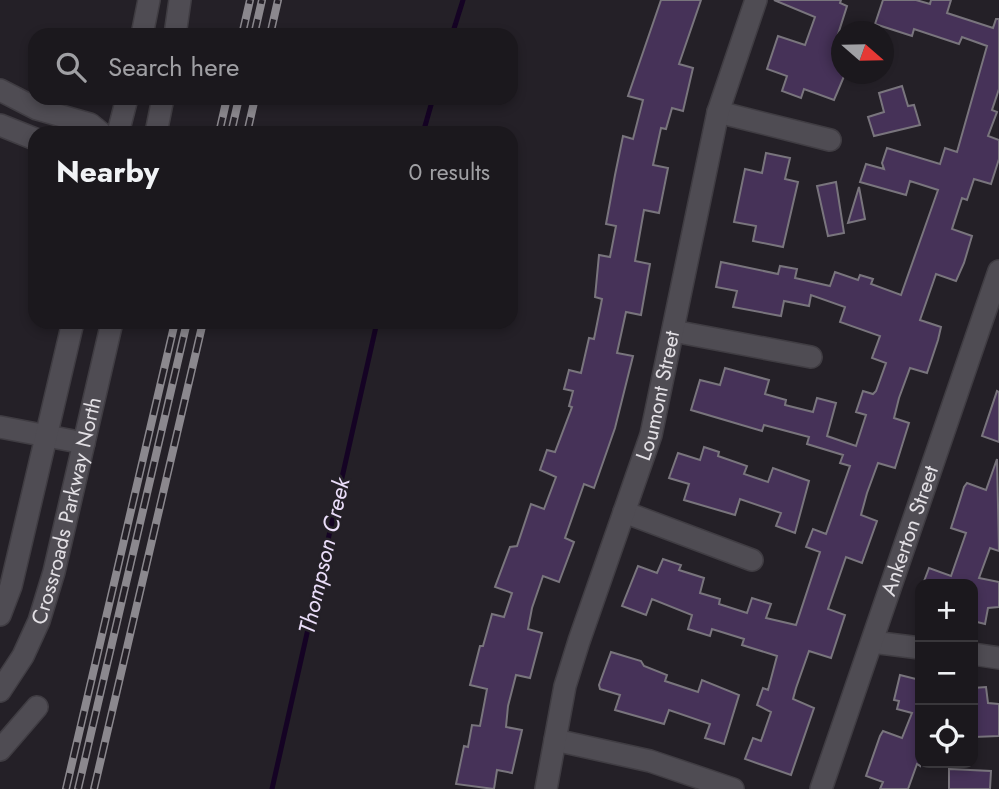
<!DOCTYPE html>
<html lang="en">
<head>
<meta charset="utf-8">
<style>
  :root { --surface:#1b181d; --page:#28252a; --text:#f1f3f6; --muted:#a0a0a4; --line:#39373b }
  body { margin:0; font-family:Jost,sans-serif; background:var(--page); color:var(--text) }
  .controls { position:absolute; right:21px; bottom:21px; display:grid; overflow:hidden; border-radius:14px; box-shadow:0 4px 10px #0003 }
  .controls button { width:63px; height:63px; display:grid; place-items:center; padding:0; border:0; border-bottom:2px solid var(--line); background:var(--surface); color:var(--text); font:35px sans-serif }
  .compass { position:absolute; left:831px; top:21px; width:63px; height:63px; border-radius:50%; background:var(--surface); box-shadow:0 4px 10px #0003; rotate:110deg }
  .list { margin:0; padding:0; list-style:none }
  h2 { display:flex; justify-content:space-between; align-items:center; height:91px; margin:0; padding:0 28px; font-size:30px }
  h2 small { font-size:23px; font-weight:400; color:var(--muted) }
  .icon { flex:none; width:38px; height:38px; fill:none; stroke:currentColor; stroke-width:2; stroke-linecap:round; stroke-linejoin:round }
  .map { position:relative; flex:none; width:999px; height:789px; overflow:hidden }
  .search { position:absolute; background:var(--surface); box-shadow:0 4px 10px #0003; left:28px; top:28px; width:490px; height:77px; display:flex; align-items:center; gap:18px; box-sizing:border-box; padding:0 24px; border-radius:21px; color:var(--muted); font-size:26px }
  .panel { position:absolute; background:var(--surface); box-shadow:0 4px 10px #0003; left:28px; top:126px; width:490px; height:203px; border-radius:21px }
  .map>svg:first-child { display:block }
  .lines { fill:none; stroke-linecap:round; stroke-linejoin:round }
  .stream { stroke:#150324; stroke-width:5 }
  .building { fill:#463258; stroke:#79757d; stroke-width:2 }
  .minor-casing { stroke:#403d43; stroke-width:24 }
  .minor { stroke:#4f4c53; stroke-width:21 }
  .rail-casing { stroke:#8b888e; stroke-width:8 }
  .rail { stroke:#242027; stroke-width:5; stroke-dasharray:16; stroke-linecap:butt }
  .labels { text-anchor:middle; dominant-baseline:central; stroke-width:5; stroke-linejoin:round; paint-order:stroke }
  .street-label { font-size:21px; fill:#e3e0e5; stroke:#242027 }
  .water-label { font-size:23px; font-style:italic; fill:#eaddf9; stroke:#242027 }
</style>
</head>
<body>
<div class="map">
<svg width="999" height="789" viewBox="0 0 999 789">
  <rect width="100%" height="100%" fill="#242027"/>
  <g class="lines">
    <g class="stream">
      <path d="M452,35L463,0"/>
      <path d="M423,133L433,98"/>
      <path d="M272,789L377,322"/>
    </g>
  </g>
  <g class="building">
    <path d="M661,0H701L679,64L693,68L683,111L672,108L666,129L661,128L653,165L668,168L659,213L644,210L635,261L650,264L641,315L626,312L617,353L633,356L615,428L594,488L584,484L565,538L574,542L559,582L543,576L532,608L528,629L542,633L530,678L516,675L508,706L506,727L522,730L512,773L497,770L494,789L456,784L464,746L468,747L472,725L480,726L487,689L470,685L480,646H483L492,614L504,617L512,593L495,587L510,547L517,546L531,504L544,509L556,477L540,470L547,450L555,452L572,407L569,406L573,391L564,389L569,370L581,373L589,338L594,339L602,299L595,297L599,255L610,257L616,226L606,224L615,175L623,136L633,139L643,100L628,96Z"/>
    <path d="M774,0H841L840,3L847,6L834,47L842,50V74H845L834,100L804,89L801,98L782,91L787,76L767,69L778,36L805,45L815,17Z"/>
    <path d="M883,0H916L930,4L931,0H951L947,13L993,28L996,19H999V89L992,110L997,112L988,136L999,140V159L991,184L974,179L967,200L962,198L952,229L972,236L964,263L956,281L936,274L920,320L941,327L938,340L927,373L910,368L899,398L894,418L909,423L895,468L878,463L867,493L861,515L877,521L862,563L846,557L828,609L845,615L831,658L809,651L796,688L793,699L814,708L791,775L745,759L753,738L761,741L771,712L757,705L763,688L768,690L777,656L742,645L744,639L712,629L710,636L688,629L692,615L652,599L646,615L622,606L638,566L657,573L663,559L681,565L679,570L704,578L700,593L720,599L719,604L747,613L752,598L771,604L766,618L796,625L820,552L806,547L813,529L826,534L850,466L840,463L843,455L807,444L809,437L764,425L762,431L691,410L700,380L720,385L725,368L769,380L765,394L786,400L785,405L813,412L817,398L836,403L827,436L856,446L866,415L856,412L863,391L873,394L876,391L886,363L872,358L880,336L840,322L845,307L811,295L809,306L784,301L781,316L733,307L737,291L716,287L721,262L778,274L780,266L797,269L795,278L830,286L835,272L858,280L860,275L873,279L871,284L901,295L938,190L910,181L906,195L860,182L866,164L884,169L882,163L887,148L940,164L945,148L957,152L987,46L962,37L959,44L914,29L912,36L875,24Z"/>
    <path d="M902,86L908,106L914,105L920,125L874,136L868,117L884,112L879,93Z"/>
    <path d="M766,153L790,158L785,179L798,182L783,247L753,241L756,226L734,222L745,169L762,173Z"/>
    <path d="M836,182L844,233L828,236L817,186Z"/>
    <path d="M859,187L865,219L848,223Z"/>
    <path d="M997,391L999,392V442L982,436Z"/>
    <path d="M704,447L719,452L718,456L747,466L744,474L768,482L773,468L809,481L795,533L776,526L781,513L740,499L735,515L684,500L689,484L669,478L678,453L700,460Z"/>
    <path d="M997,459L999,551L990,548L979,578L999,582V607L988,608L985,624L973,621V584H923L929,568L951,576L966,533L951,528L964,487L967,483L986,490Z"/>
    <path d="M611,652L641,661L644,666L667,675L665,681L698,692L702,680L739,695L724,744L705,738L710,724L669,710L664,724L615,710L620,695L600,689L599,685Z"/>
    <path d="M900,675L920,680V766L917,764L908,789H880L883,782L866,776L880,736L883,731L902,738L912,713L897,709L899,701L894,700Z"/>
    <path d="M986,687L988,703L999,704V736L974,737L973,688Z"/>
    <path d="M949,769L991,771L990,789H949Z"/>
  </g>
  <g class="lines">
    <g class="minor-casing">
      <g id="minor">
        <path d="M142,35L149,0"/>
        <path d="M175,35L180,0"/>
        <path d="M0,90L37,109L90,124L101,133"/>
        <path d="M718,112L830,140"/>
        <path d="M0,125L35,139"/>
        <path d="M118,133L127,98"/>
        <path d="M156,133L163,98"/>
        <path d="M673,331L811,357"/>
        <path d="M0,427L84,443"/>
        <path d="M624,512L752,560"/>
        <path d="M0,615L11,586L73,322"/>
        <path d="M872,642L920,648"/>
        <path d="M973,654L999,658"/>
        <path id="s1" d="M0,691L23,656L39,621L54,572L112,322"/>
        <path d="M555,740L650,761L733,789"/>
        <path d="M0,750L37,707"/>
        <path id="s2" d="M546,789L565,686L579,641L651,435L718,112L756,0"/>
        <path id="s3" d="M821,789L999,271"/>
      </g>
    </g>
    <use href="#minor" class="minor"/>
    <g class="rail-casing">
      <g id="rail">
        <path d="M242,35L250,0"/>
        <path d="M254,35L262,0"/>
        <path d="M270,35L278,0"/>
        <path d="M219,133L227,98"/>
        <path d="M231,133L239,98"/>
        <path d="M247,133L255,98"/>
        <path d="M66,789L175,322"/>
        <path d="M78,789L187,322"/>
        <path d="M94,789L203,322"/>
      </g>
    </g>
    <use href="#rail" class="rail"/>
  </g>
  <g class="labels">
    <g class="street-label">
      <text stroke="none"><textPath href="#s2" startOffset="410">Loumont Street</textPath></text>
      <text stroke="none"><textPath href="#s1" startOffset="194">Crossroads Parkway North</textPath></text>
      <text stroke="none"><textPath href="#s3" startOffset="273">Ankerton Street</textPath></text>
    </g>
    <g class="water-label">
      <text transform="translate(324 556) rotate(-77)">Thompson Creek</text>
    </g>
  </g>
</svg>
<div class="controls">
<button>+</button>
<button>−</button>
<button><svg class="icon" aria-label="locate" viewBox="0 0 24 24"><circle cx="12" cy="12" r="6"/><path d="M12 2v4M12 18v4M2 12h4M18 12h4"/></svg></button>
</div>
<svg class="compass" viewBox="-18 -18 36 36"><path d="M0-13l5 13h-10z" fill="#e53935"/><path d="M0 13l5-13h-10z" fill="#a0a0a4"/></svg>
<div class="search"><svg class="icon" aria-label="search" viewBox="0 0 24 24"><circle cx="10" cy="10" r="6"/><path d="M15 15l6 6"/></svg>Search here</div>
<section class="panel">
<h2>Nearby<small>0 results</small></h2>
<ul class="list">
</ul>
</section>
</div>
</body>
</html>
